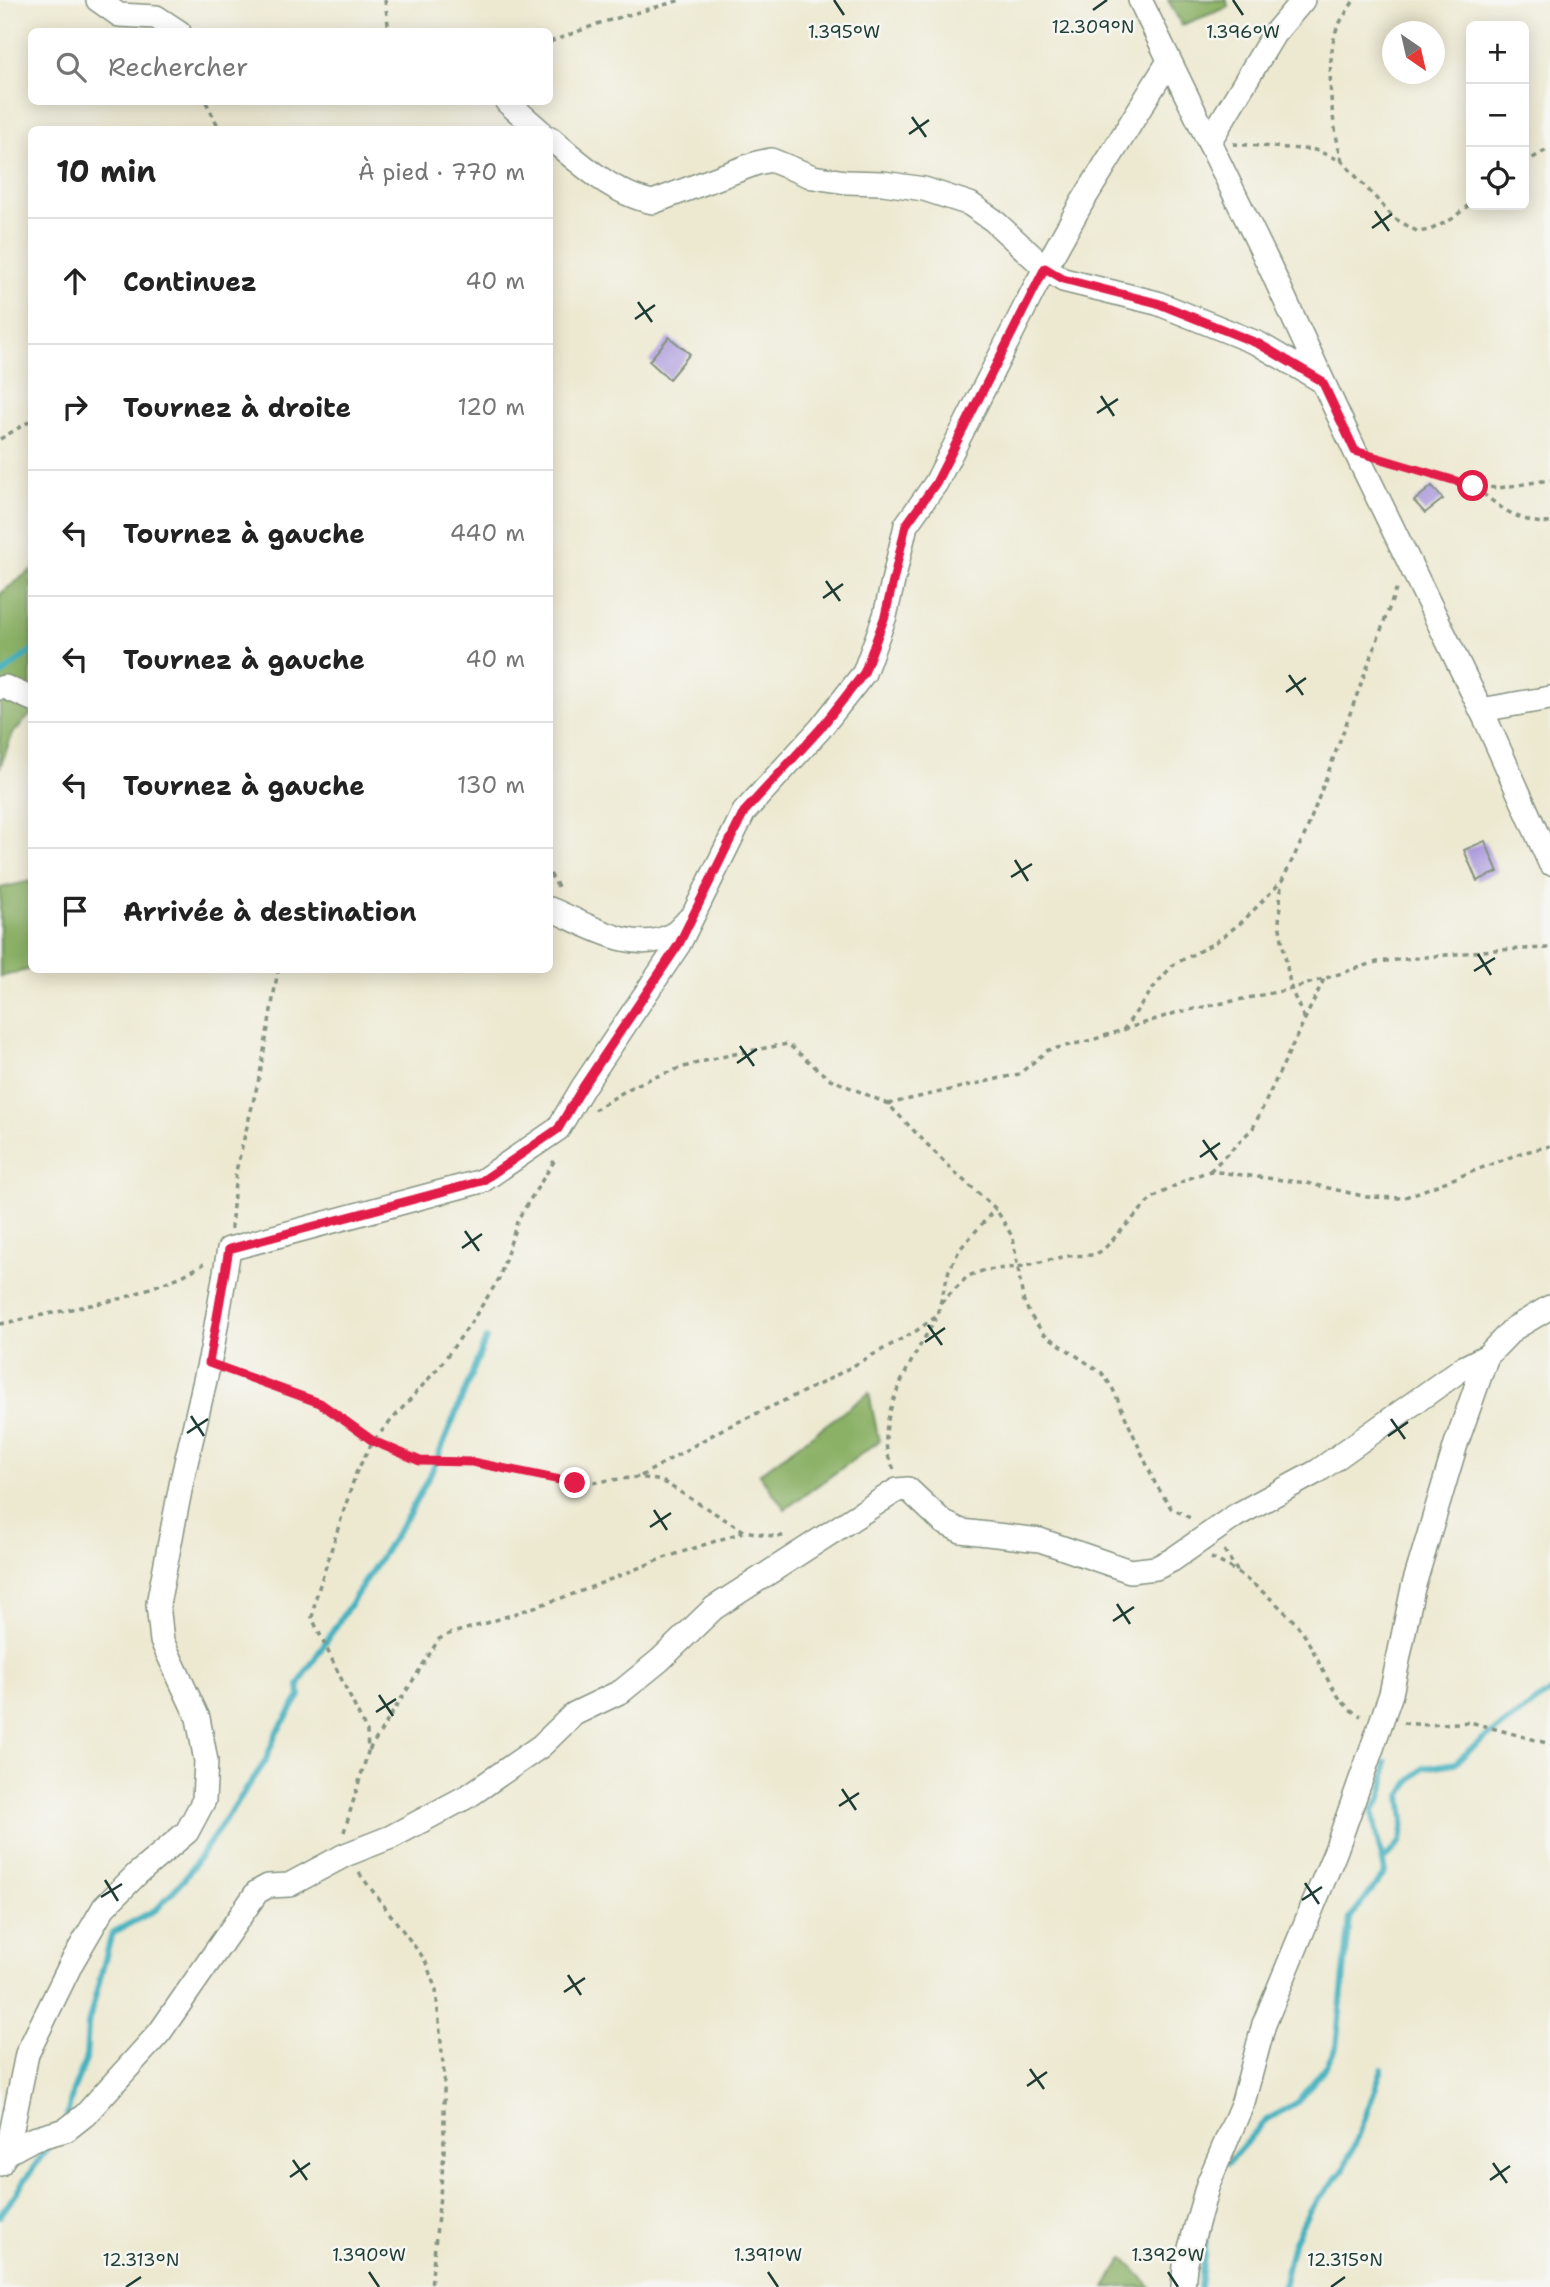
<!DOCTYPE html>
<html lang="fr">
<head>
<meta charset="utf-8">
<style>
  :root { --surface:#fff; --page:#f2f2f2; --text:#222; --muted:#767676; --line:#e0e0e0 }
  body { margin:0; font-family:"Shantell Sans",sans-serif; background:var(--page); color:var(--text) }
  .controls { position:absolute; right:21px; top:21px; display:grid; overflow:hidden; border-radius:10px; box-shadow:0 4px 18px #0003 }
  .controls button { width:63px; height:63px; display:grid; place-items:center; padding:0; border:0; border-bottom:2px solid var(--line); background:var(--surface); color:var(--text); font:35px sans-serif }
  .compass { position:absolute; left:1382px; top:21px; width:63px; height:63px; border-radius:50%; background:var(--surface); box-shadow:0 4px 18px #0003; rotate:146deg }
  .stop { position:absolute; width:21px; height:21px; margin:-16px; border:5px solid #e11d48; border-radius:50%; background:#fff }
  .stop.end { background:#e11d48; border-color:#fff; box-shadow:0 2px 7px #0008 }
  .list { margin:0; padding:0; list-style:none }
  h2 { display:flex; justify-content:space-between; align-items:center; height:91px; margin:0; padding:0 28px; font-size:30px }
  h2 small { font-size:23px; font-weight:400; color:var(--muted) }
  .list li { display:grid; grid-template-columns:46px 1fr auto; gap:21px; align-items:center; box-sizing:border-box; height:126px; padding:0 28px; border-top:2px solid var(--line) }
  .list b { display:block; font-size:26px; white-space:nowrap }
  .list em { font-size:23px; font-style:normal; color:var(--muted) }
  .icon { flex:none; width:38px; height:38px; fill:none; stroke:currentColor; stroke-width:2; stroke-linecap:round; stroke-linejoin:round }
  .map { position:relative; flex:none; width:1550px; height:2287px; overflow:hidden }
  .search { position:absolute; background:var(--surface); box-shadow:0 4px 18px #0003; left:28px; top:28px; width:525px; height:77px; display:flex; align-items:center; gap:18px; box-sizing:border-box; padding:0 24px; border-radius:10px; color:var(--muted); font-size:26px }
  .panel { position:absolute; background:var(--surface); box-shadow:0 4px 18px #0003; left:28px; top:126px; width:525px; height:847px; border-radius:10px }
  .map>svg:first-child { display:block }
  .forest { fill:#8bb166; stroke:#55774d; stroke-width:2 }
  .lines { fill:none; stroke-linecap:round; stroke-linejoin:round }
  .stream { stroke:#43b1bf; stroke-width:6 }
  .building { fill:#ab9adc }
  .minor-casing { stroke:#869382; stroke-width:26 }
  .path { stroke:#869382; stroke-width:3.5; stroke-dasharray:5 5; stroke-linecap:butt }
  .minor { stroke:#fff; stroke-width:23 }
  .route { stroke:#e11d48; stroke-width:9 }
  .ticks { fill:none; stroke:#1f3d34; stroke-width:2.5 }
  .ticks-label { font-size:18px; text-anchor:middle; fill:#1f3d34; stroke:#f6f6f2; stroke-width:5; stroke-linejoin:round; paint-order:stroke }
</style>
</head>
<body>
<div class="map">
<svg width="1550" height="2287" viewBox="0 0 1550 2287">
  <rect width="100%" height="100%" fill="#f6f6f2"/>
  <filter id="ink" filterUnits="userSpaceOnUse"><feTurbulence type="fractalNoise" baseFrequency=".0143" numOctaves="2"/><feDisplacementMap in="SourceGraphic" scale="14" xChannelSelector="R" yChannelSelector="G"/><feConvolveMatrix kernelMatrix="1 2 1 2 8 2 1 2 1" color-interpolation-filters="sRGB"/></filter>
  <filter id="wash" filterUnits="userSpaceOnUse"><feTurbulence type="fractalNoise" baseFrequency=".00686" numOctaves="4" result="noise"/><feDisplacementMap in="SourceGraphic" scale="28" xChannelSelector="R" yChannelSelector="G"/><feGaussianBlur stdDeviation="1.57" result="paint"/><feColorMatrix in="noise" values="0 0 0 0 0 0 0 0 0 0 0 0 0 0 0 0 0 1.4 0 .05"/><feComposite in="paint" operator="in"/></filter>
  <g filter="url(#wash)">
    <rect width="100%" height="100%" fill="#ede9d1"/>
    <g class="forest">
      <path d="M1168,0H1226L1229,7L1182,25Z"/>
      <path d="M31,570V714L12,734L0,768V594Z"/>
      <path d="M31,881V969L0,977V888Z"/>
      <path d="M869,1393L879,1441L785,1509L759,1474Z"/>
      <path d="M1123,2258L1151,2287H1105Z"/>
    </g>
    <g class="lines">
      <g class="stream">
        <path d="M0,676L32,650"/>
        <path d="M1383,1861L1401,1841L1404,1821L1401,1796L1412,1778L1424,1768L1455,1763L1477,1744L1550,1692"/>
        <path d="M66,2120L73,2091L86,2060L88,2024L112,1933L157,1909L185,1878L265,1762L276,1734L300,1696L299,1685L306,1672L409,1514L433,1469L486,1339"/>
        <path d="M1228,2163L1265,2121L1297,2102L1327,2065L1336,2047L1350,1918L1385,1873C1382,1854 1373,1828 1373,1810C1385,1797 1385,1780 1386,1762"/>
        <path d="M0,2216L52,2141"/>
        <path d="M1200,2287L1208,2223"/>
        <path d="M1283,2287L1293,2243L1309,2211L1343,2171L1360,2132L1382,2069"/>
      </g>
    </g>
    <g id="blocks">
      <g class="building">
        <path d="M669,337L690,354L669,379L649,361Z"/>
        <path d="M1432,486L1443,499L1425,513L1414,501Z"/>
        <path d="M1485,841L1498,872L1477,881L1464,850Z"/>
      </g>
    </g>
  </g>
  <g filter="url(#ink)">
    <use href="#blocks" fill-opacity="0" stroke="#869382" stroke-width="2"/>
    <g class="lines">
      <g class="minor-casing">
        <g id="minor">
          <path d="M98,0L119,15L156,17L179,32"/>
          <path d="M1140,0L1269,265L1355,451L1486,720L1550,863"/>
          <path d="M507,102L539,130"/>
          <path d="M550,138C579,163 615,195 653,202L757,163L771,160L813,177L846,182L883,183L924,189L970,204L993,220L1045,268L1063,280L1157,303L1259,344L1322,381"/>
          <path d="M1209,142L1274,34L1303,0"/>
          <path d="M0,688L5,687L32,699"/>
          <path d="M1481,710L1550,698"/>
          <path d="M550,909C585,923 635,957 673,934C679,931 684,924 689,919"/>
          <path d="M7,2153L33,2139L66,2130L85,2115L160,2032L257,1892L268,1886L289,1885L345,1855L391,1837L470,1795L541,1746L574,1714L622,1691L660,1660L714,1608L897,1490L908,1489L943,1522L961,1531L1040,1540L1130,1571L1156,1568L1172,1560L1235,1516L1318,1471L1463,1368L1487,1356"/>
          <path d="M0,2164L7,2153L27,2054L72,1962L104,1907L137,1874L187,1832L204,1800L206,1761L198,1718L162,1641L158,1604L182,1480L212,1350L229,1249L482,1181L558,1129L583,1087L679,944L744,812L820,729L864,673L885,616L906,525L936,483L1035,287L1081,204L1169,61"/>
          <path d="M1183,2287L1185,2266L1208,2184L1243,2102L1264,2024L1336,1850L1391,1694L1413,1588L1456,1444L1487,1356L1513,1329L1550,1307"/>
        </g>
      </g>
      <g class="path">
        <path d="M385,0L389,32"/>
        <path d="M550,42L600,23L681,0"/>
        <path d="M206,102L220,130"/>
        <path d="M1233,144L1315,150L1342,161L1394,218L1418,232L1430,230L1452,219L1471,203"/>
        <path d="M1342,161C1332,122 1326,79 1334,38C1336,25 1348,11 1354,0"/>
        <path d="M1524,163L1550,148"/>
        <path d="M0,439L32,420"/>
        <path d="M1384,460L1473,486L1498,488L1550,480"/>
        <path d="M1475,487C1499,507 1518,523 1550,523"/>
        <path d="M550,874L560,890"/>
        <path d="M1304,1018L1291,989L1279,923L1281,883L1306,832L1397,587"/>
        <path d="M1123,1030L1157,983L1173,965L1216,942L1243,921L1279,884"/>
        <path d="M888,1104L1019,1074L1048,1050L1092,1040L1175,1013L1291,989L1377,962L1494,950L1550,948"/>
        <path d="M594,1110C608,1102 622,1092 636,1085C684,1063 736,1053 788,1044L828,1078L888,1104L952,1170L996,1209L1013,1238L1023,1299L1030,1315L1044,1334L1102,1373L1112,1387L1155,1483L1171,1508L1192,1519"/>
        <path d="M1210,1171L1253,1128L1324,979"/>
        <path d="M231,1229L236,1171L260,1074L278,970"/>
        <path d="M941,1303L968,1276L985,1270L1018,1267L1067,1256L1094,1255L1103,1250L1151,1199L1187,1179L1210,1171L1307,1183L1367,1197L1403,1198L1521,1153L1550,1146"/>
        <path d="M0,1324L124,1298L182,1276L204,1264"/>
        <path d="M228,1370L320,1403L373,1441L420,1461L472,1462L575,1484L639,1477L662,1481L744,1531L778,1537L786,1535"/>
        <path d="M894,1469C867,1425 915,1356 936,1318"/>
        <path d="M641,1476L721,1430L822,1383L916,1331L937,1316L949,1270L960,1249L995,1209"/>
        <path d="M1224,1550L1238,1572"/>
        <path d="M1211,1558C1237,1568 1288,1610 1303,1633C1320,1659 1333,1704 1361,1716"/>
        <path d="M1403,1723L1429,1725L1470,1722L1550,1744"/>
        <path d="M369,1750L439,1639L449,1634L487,1623L579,1592L661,1559L743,1532"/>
        <path d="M344,1832L368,1752L367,1732L312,1618L316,1597L356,1473L373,1441L439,1367L468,1327L499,1279L518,1219L556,1158"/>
        <path d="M359,1873L425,1960L436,1990L444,2074V2154L431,2287"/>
      </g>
      <use href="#minor" class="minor"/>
    </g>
  </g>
  <g class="lines" filter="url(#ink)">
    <path class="route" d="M575,1483L472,1462L420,1461L373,1441L320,1403L209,1363L229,1249L482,1181L558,1129L583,1087L679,944L744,812L820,729L864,673L885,616L906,525L936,483L1045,268L1063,279L1157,303L1259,344L1322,381L1355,451L1473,486"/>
  </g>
  <path class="ticks" d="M834,0L844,15M1233,0L1243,15M1093,10L1107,0M912,117L926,137M909,134L929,120M1375,211L1389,231M1372,228L1392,214M638,302L652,322M635,319L655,305M1101,396L1114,416M1097,413L1118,399M826,581L840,601M823,598L843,584M1289,675L1303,695M1286,692L1306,678M1015,860L1028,881M1011,877L1032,864M1478,954L1491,975M1474,971L1495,958M740,1046L754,1066M737,1063L757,1049M1203,1140L1217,1160M1200,1157L1220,1143M465,1231L479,1251M462,1248L482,1234M928,1325L942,1345M925,1342L945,1328M191,1416L204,1436M1391,1419L1405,1439M187,1433L208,1419M1388,1436L1408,1422M654,1510L667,1530M650,1527L671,1513M1117,1604L1130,1624M1113,1621L1134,1607M379,1695L393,1716M376,1712L396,1699M842,1789L856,1810M839,1806L859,1793M105,1880L118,1901M1305,1883L1319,1904M101,1897L122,1884M1302,1900L1322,1887M568,1975L581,1995M564,1992L585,1978M1030,2069L1044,2089M1027,2086L1047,2072M293,2160L307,2180M1493,2163L1507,2183M290,2177L310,2163M1490,2180L1510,2166M369,2272L379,2287M768,2272L778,2287M1168,2272L1178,2287M126,2287L141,2277M1331,2287L1345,2277"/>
  <g class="ticks-label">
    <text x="1093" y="33">12.309°N</text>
    <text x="844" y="38">1.395°W</text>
    <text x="1243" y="38">1.396°W</text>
    <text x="369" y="2261">1.390°W</text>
    <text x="768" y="2261">1.391°W</text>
    <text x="1168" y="2261">1.392°W</text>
    <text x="141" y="2266">12.313°N</text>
    <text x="1345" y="2266">12.315°N</text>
  </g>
</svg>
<div class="controls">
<button>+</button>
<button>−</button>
<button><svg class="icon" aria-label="locate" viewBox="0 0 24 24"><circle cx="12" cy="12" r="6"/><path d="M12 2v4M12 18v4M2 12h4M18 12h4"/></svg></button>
</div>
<svg class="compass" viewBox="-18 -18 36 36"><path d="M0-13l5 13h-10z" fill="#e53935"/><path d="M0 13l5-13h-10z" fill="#767676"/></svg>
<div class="stop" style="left:1473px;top:486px"></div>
<div class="stop end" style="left:575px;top:1483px"></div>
<div class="search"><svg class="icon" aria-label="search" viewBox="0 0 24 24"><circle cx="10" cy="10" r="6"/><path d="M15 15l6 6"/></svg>Rechercher</div>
<section class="panel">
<h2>10 min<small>À pied · 770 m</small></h2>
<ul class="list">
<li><svg class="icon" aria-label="ahead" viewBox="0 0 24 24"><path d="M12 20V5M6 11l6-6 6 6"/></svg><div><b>Continuez</b></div><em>40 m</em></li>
<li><svg class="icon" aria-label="right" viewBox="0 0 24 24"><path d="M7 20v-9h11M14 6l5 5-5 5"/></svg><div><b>Tournez à droite</b></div><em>120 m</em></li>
<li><svg class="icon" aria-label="left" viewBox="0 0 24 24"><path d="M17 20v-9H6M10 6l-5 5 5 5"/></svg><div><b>Tournez à gauche</b></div><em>440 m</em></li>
<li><svg class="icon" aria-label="left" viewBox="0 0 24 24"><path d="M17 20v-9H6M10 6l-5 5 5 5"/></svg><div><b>Tournez à gauche</b></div><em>40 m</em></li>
<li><svg class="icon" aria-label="left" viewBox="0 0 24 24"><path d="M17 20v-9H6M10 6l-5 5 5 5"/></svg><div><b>Tournez à gauche</b></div><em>130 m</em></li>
<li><svg class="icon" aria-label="arrive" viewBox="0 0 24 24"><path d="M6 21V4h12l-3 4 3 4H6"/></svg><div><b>Arrivée à destination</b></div></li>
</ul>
</section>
</div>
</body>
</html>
